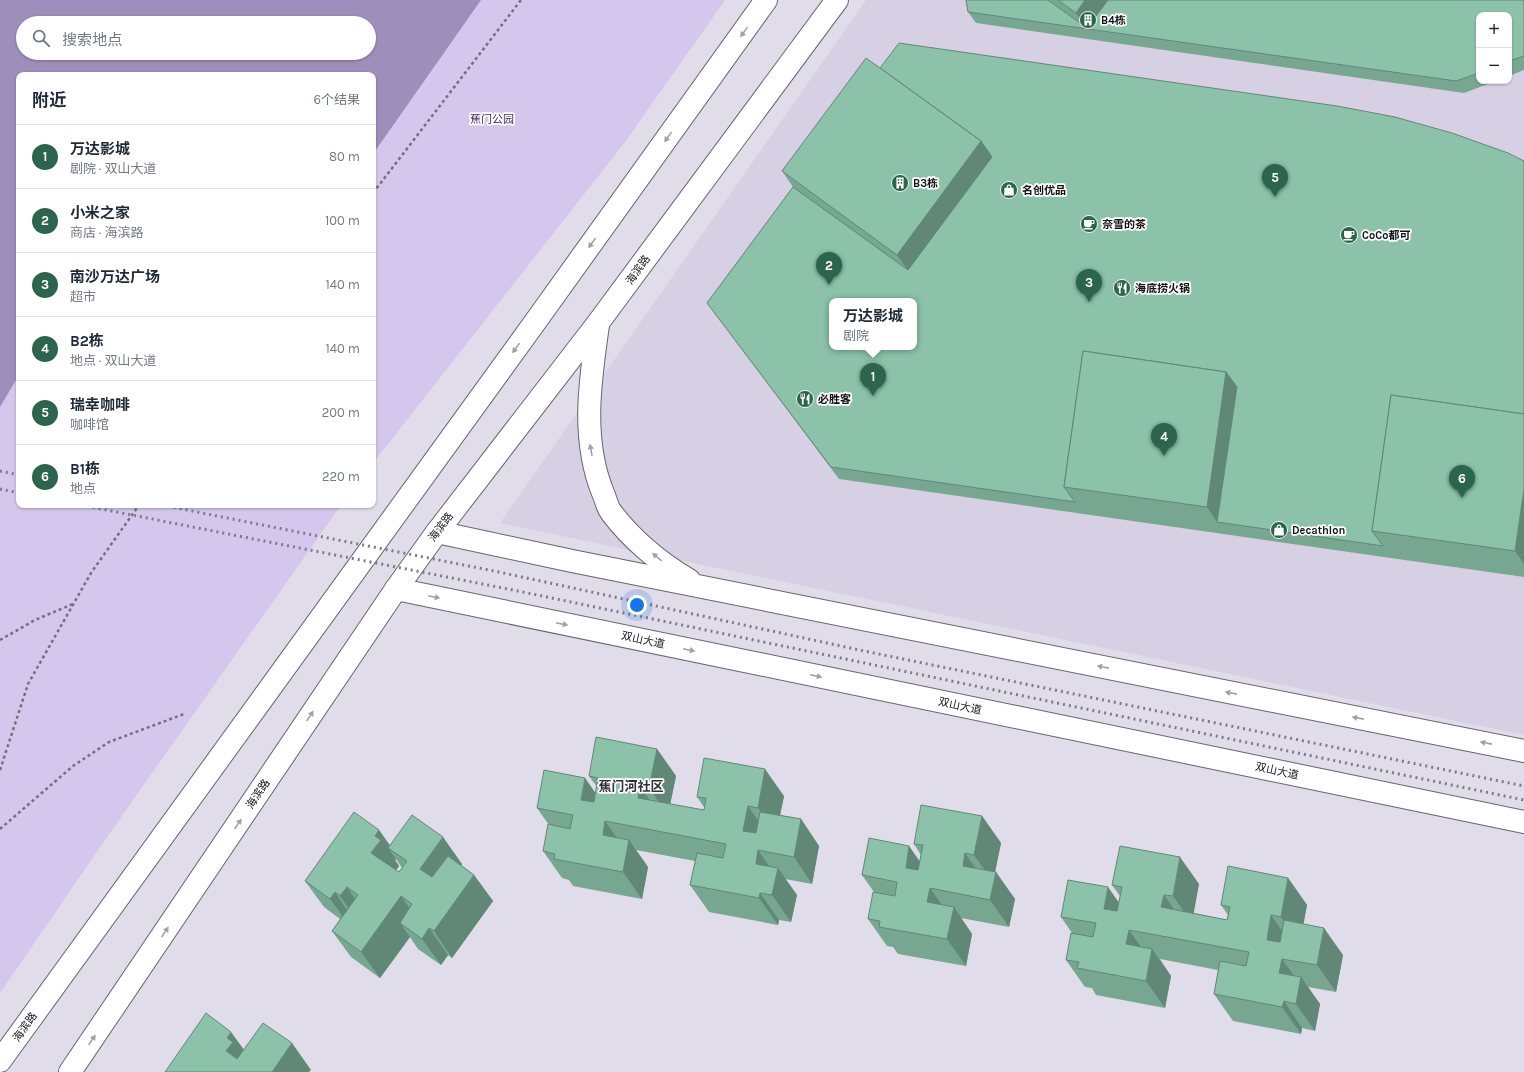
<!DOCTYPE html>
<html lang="zh">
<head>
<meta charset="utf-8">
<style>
  :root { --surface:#fff; --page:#f6f6f7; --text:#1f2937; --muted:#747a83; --line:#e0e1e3; --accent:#2c654d }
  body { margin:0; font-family:Karla,"Noto Sans SC",sans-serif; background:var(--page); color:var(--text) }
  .controls { position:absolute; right:12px; top:12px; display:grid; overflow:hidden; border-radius:8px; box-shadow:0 1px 3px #0004 }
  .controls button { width:36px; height:36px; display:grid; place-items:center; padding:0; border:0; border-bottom:1px solid var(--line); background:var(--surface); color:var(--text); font:20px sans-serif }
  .you { position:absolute; left:637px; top:605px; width:14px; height:14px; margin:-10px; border:3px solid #fff; border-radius:50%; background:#1a73e8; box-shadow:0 0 0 6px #1a73e833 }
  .badge { display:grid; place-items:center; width:26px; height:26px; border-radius:50%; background:var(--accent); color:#fff; font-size:13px; font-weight:700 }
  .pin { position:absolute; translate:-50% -33px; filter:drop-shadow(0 1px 2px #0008) }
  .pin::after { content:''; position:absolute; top:21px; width:14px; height:12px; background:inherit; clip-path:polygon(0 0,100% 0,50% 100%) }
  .popup { position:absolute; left:829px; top:298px; width:88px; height:52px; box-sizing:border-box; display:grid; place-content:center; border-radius:8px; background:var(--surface); filter:drop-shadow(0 1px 3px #0005); font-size:13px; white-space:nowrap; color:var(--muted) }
  .popup b { font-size:15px; color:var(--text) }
  .popup::after { content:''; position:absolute; left:50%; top:100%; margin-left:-8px; border:8px solid transparent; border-top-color:var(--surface) }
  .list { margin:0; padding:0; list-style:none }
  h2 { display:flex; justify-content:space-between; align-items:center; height:52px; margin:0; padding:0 16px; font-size:17px }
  h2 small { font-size:13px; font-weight:400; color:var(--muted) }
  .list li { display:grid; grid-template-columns:26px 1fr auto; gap:12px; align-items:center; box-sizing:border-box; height:64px; padding:0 16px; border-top:1px solid var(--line) }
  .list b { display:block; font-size:15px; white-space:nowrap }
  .list p { margin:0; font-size:13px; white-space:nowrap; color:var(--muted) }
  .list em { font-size:13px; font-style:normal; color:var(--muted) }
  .icon { flex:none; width:22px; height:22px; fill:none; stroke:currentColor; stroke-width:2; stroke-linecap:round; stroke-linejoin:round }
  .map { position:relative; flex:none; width:1524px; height:1072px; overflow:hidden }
  .search { position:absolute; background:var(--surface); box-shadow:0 1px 3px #0004; left:16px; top:16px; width:360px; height:44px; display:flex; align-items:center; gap:10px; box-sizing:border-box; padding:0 14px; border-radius:22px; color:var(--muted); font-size:15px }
  .panel { position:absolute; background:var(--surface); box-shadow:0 1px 3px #0004; left:16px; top:72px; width:360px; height:436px; border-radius:8px }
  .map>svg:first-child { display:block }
  .built { fill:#d7d0e4; fill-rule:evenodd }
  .green { fill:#d4c6ed; fill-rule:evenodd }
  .water { fill:#9e8ebb; fill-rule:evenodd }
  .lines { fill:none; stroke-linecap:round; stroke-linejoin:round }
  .tertiary-casing { stroke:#68646f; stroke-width:24 }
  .path { stroke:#737079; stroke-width:2.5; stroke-dasharray:3 3; stroke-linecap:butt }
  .tertiary { stroke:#fff; stroke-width:22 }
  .rail { stroke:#7d7b83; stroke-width:3; stroke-dasharray:2 4; stroke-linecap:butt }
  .wall { fill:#78a791; fill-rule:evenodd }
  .shaded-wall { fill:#618876 }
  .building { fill:#8bc2a9; stroke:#618876; fill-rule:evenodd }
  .oneway { fill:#a1a0a2 }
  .labels { text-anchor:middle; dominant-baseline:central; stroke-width:3.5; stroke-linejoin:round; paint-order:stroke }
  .poi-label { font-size:11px; font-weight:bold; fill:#131216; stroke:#fff; text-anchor:start }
  .park-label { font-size:11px; fill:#462e67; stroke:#fff }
  .street-label { font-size:11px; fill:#131216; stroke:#fff }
  .quarter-label { font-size:13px; font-weight:bold; fill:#312e38; stroke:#fff }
</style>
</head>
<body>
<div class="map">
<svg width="1524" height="1072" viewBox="0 0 1524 1072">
  <rect width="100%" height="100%" fill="#e0dce9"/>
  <path class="built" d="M866,0H1524V735L500,523ZM1479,15H1509V81H1479ZM832,301H914V347H832Z"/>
  <path class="green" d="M0,0H725L625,142L373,463V75H19V505H341L107,837L0,993ZM23,23H369V53H23Z"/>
  <path class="water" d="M0,0H481L373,154V75H19V375L0,407ZM23,23H369V53H23Z"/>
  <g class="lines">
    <g class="tertiary-casing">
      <g id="tertiary">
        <path d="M598,325C590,381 581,439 603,493C606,499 607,507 611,512C631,539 661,564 689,580"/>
        <path d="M437,532L572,561L1524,751"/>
        <path d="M396,589L1524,822"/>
        <path d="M0,1061L538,318L766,0"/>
        <path d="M70,1072L396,589L437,532L598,323L837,0"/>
      </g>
    </g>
    <g class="path">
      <path d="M373,193L521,0"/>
      <path d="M0,640L35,620L73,604"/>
      <path d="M0,770L28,684L91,573L139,505"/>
      <path d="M0,829L73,766L109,742L184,714"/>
    </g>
    <use href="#tertiary" class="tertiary"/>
    <g class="rail">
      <path d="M0,471L19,475"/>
      <path d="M0,489L19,493"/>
      <path d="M81,505L518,591L1524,800"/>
      <path d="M162,505L499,572L864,651L1524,786"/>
    </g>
  </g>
  <g class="wall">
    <path d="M966,0H1524V70L1509,76V15H1479V81H1496L1464,93L976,23L968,12Z"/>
    <path d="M880,68L1524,161V577L839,479L707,303L793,187L782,171Z"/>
    <path d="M657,749L676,776L670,804L704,810V807L697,797L784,796L780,815L801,819L819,846L812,884L785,879L797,895L791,922L779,920L778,925L709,912L690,885L695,861L636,850L648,867L642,899L573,886L569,880L562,878L543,851L549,825L537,808L595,794L597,787L589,776Z"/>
    <path d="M982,816L1001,843L995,872L1015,899L1009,927L961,918L972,934L966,966L898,954L893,947L887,946L868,919L874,892L862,875L920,861L921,855L914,844Z"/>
    <path d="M379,830L390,846L462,864L461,865L474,875L493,901L452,958L448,955L441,965L418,949L410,937L380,978L351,957L332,931L340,919L324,907L305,881ZM396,859L402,868L399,872L396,870L399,866L395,860Z"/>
    <path d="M1288,878L1307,905L1303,924L1343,955L1336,992L1308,987L1320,1004L1315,1031L1302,1028L1301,1034L1233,1021L1214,994L1218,970L1160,959L1171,976L1165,1008L1096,995L1092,988L1085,987L1066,960L1072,933L1061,917L1119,902L1120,896L1112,885L1199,884L1193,913L1227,920L1228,915L1221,905Z"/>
  </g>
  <g class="shaded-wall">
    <path d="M1085,0H1124L1087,29L1076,13Z"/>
    <path d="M981,141L1000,168L916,282L897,255Z"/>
    <path d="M1226,372L1245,399L1217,522L1207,507Z"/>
    <path d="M1524,489V564L1515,551Z"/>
    <path d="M657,749L676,776L668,815L649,788Z"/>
    <path d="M765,769L784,796L776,835L758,808Z"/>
    <path d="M585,778L604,805L581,800Z"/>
    <path d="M640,786L659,813L638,798Z"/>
    <path d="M748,806L767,833L758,850L776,876L778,868L797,895L791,922L772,895L756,864L743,831Z"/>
    <path d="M982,816L1001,843L993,882L974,855Z"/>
    <path d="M801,819L819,846L812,884L794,857Z"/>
    <path d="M605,821L624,848L603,835Z"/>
    <path d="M379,830L396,854L388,848L396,859L395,860L399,866L390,879L371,853L375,836Z"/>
    <path d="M443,837L462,864L439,896L420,869Z"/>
    <path d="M629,840L648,867L642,899L623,872Z"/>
    <path d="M909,846L928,873L906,868Z"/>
    <path d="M965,853L984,880L963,866Z"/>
    <path d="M1180,857L1199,884L1192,923L1173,896Z"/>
    <path d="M996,872L1015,899L1009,927L990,900Z"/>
    <path d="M474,875L493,901L452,958L434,931Z"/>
    <path d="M1288,878L1307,905L1300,944L1281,917Z"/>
    <path d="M347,887L365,914L359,923L340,896Z"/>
    <path d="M1108,887L1127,914L1104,909Z"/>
    <path d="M930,888L949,915L927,902Z"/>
    <path d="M335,892L353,919L349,925L330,899Z"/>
    <path d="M760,893L779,920L778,925L759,898Z"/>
    <path d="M1164,895L1183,922L1161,907Z"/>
    <path d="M401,896L420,923H400L410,937L380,978L361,952Z"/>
    <path d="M954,907L972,934L966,966L947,939Z"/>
    <path d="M1271,915L1290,942L1282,959L1300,984L1301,977L1320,1004L1315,1031L1296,1004L1279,973L1267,940Z"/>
    <path d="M429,928L448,955L441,965L422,939Z"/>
    <path d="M1324,928L1343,955L1336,992L1317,965Z"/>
    <path d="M1129,930L1148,957L1126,944Z"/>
    <path d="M1152,949L1171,976L1165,1008L1146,981Z"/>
    <path d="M1284,1001L1302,1028L1301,1034L1282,1007Z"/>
    <path d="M231,1032L250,1058L251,1068L226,1051L227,1038Z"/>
    <path d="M292,1043L311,1070L309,1072H272Z"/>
  </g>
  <g class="building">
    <path d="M966,0H1048L1087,28L1108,0H1524V56L1509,61V15H1479V73L1456,81L968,12Z"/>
    <path d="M1058,0H1085L1076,13Z"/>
    <path d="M899,43L1337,106L1395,117L1452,133L1508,153L1524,161V414L1391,395L1372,531L1383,546L1217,522L1237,387L1226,372L1083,351L1064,487L1075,502L831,467L707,303L793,187L908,270L992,157L981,141L880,68ZM832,301H914V347H832Z"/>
    <path d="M866,58L981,141L897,255L782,171Z"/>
    <path d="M1083,351L1226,372L1207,507L1064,487Z"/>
    <path d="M1391,395L1524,414V489L1515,551L1372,531Z"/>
    <path d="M596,737L657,749L649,788L640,786L638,798L704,810L706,798L697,797L704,758L765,769L758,808L748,806L743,831L756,833L760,812L801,819L794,857L758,850L756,864L778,868L772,895L760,893L759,898L690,885L697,853L723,858L726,844L605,821L603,835L629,840L623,872L554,859L555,854L543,851L548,824L570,829L573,815L537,808L544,770L585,778L581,800L594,802L598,778L589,776Z"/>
    <path d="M921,805L982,816L974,855L965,853L963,866L996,872L990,900L930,888L927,902L954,907L947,939L879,927L880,921L868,919L873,892L895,896L897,882L862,875L869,838L909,846L906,868L918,870L923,845L914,844Z"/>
    <path d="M354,812L379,830L375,836L381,840L371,853L399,872L407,861L388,848L412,815L443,837L420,869L432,877L448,856L474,875L434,931L429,928L422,939L400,923L412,904L401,896L361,952L332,931L358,895L347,887L340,896L335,892L330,899L305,881Z"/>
    <path d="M1120,846L1180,857L1173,896L1164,895L1161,907L1227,920L1230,907L1221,905L1228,866L1288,878L1281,917L1271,915L1267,940L1280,942L1284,920L1324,928L1317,965L1282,959L1279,973L1301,977L1296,1004L1284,1001L1282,1007L1214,994L1220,961L1246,966L1249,952L1129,930L1126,944L1152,949L1146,981L1077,968L1079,962L1066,960L1071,933L1093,937L1096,923L1061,917L1068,880L1108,887L1104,909L1117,911L1122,887L1112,885Z"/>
    <path d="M206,1013L231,1032L227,1038L233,1042L226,1051L237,1059L263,1023L292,1043L272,1072H165Z"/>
  </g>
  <defs><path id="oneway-solid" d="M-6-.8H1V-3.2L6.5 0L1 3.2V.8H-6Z"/></defs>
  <g class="oneway">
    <use href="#oneway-solid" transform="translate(744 32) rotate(126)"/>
    <use href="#oneway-solid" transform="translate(668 137) rotate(126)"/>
    <use href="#oneway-solid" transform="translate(592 243) rotate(126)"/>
    <use href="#oneway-solid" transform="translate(516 348) rotate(126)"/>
    <use href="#oneway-solid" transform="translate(591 450) rotate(-100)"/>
    <use href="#oneway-solid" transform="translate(657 557) rotate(-140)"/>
    <use href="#oneway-solid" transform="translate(434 597) rotate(12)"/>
    <use href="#oneway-solid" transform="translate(562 624) rotate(12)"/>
    <use href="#oneway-solid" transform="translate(689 650) rotate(12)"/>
    <use href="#oneway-solid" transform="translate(1103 667) rotate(-169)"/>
    <use href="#oneway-solid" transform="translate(816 676) rotate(12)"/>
    <use href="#oneway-solid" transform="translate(1231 693) rotate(-169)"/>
    <use href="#oneway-solid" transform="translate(310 716) rotate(-56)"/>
    <use href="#oneway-solid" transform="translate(1358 718) rotate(-169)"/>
    <use href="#oneway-solid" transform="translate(1486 743) rotate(-169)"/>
    <use href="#oneway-solid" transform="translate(238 824) rotate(-56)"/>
    <use href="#oneway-solid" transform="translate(165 932) rotate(-56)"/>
    <use href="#oneway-solid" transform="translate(92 1040) rotate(-56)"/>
  </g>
  <defs>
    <g id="building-disc" transform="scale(0.9)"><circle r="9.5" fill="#2c654d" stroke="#fff"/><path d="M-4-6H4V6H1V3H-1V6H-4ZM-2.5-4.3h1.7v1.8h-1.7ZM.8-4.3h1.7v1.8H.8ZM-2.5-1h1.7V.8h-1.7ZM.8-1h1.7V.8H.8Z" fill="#fff"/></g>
    <g id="shop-disc" transform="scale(0.9)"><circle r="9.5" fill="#2c654d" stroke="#fff"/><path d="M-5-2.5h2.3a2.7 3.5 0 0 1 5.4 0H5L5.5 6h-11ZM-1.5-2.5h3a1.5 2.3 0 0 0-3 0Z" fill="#fff"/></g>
    <g id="cafe-disc" transform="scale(0.9)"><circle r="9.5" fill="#2c654d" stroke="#fff"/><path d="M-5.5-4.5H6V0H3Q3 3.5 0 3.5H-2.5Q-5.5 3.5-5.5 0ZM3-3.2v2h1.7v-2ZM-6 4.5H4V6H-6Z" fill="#fff"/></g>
    <g id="restaurant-disc" transform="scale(0.9)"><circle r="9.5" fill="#2c654d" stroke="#fff"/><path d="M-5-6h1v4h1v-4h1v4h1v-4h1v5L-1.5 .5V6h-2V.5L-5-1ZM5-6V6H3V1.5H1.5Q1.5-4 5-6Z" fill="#fff"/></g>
  </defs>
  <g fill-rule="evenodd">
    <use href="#building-disc" x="1088" y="20"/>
    <use href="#building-disc" x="900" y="183"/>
    <use href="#shop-disc" x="1009" y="190"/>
    <use href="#cafe-disc" x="1089" y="224"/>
    <use href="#cafe-disc" x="1349" y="235"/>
    <use href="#restaurant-disc" x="1122" y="288"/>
    <use href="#restaurant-disc" x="805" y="399"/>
    <use href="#shop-disc" x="1279" y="530"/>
  </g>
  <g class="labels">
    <g class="poi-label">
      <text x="1101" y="20">B4栋</text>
      <text x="913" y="183">B3栋</text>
      <text x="1022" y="190">名创优品</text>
      <text x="1102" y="224">奈雪的茶</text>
      <text x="1362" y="235">CoCo都可</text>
      <text x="1135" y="288">海底捞火锅</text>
      <text x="818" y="399">必胜客</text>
      <text x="1292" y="530">Decathlon</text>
    </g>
    <g class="park-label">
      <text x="492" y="119">蕉门公园</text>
    </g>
    <g class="street-label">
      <text transform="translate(638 270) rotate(-54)">海滨路</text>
      <text transform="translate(441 527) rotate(-53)">海滨路</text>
      <text transform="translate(643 640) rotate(12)">双山大道</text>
      <text transform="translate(960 706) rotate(12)">双山大道</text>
      <text transform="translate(1277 771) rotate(12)">双山大道</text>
      <text transform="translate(258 794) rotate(-56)">海滨路</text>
      <text transform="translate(25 1027) rotate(-54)">海滨路</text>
    </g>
    <g class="quarter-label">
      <text x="631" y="786">蕉门河社区</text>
    </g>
  </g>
</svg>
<div class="controls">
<button>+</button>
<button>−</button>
</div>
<div class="you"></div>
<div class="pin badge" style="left:873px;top:396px">1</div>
<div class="popup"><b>万达影城</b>剧院</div>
<div class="pin badge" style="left:829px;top:285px">2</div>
<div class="pin badge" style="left:1089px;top:302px">3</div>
<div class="pin badge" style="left:1164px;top:456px">4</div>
<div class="pin badge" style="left:1275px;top:197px">5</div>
<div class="pin badge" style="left:1462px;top:498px">6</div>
<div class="search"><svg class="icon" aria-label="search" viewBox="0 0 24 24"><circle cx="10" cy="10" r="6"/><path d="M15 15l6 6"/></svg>搜索地点</div>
<section class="panel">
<h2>附近<small>6个结果</small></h2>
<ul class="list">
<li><span class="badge">1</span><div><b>万达影城</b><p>剧院 · 双山大道</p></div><em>80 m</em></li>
<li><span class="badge">2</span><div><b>小米之家</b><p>商店 · 海滨路</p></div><em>100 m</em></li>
<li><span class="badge">3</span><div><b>南沙万达广场</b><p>超市</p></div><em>140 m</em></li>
<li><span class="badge">4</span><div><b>B2栋</b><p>地点 · 双山大道</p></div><em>140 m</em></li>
<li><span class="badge">5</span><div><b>瑞幸咖啡</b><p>咖啡馆</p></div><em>200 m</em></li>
<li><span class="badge">6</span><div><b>B1栋</b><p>地点</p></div><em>220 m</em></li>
</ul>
</section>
</div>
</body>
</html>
